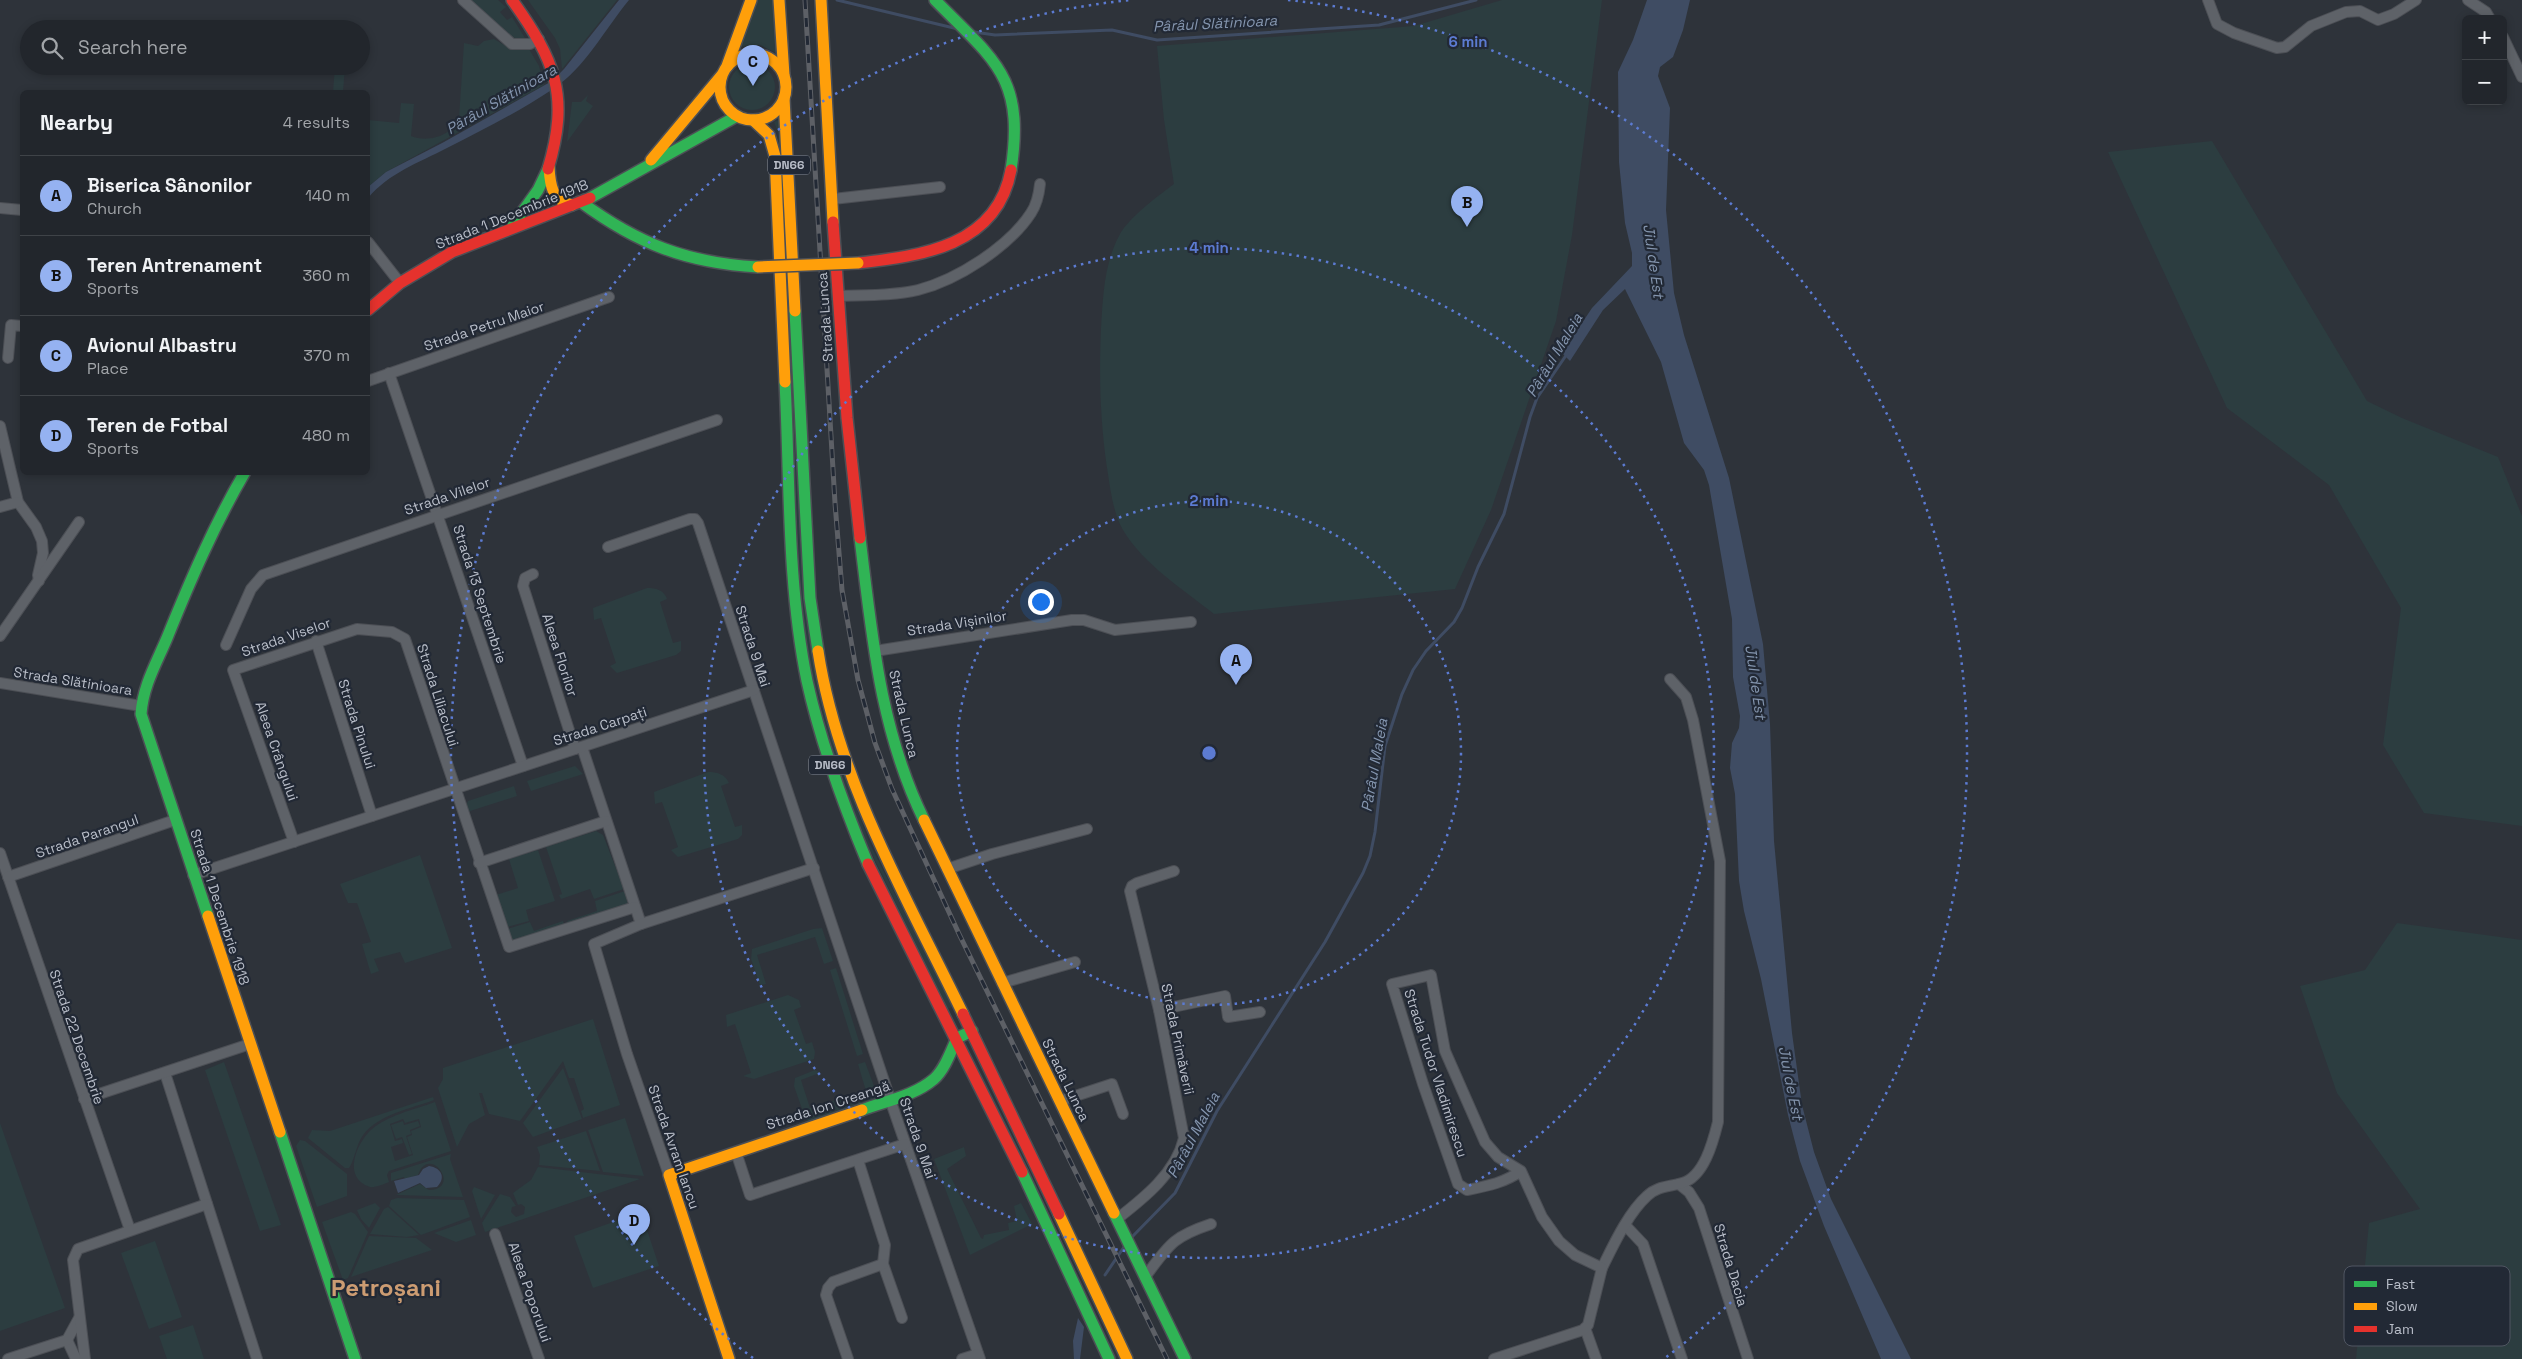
<!DOCTYPE html>
<html lang="en">
<head>
<meta charset="utf-8">
<style>
  :root { --surface:#22262c; --page:#2e3238; --text:#f1f3f6; --muted:#a2a5a9; --line:#3f4348; --accent:#95b2f1 }
  body { margin:0; font-family:"Space Grotesk",sans-serif; background:var(--page); color:var(--text) }
  .controls { position:absolute; right:15px; top:15px; display:grid; overflow:hidden; border-radius:8px; box-shadow:0 2px 8px #0003 }
  .controls button { width:45px; height:45px; display:grid; place-items:center; padding:0; border:0; border-bottom:1px solid var(--line); background:var(--surface); color:var(--text); font:25px sans-serif }
  .you { position:absolute; left:1040px; top:601px; width:18px; height:18px; margin:-12px; border:4px solid #fff; border-radius:50%; background:#1a73e8; box-shadow:0 0 0 8px #1a73e833 }
  .badge { display:grid; place-items:center; width:32px; height:32px; border-radius:50%; background:var(--accent); color:#111; font-size:16px; font-weight:700 }
  .pin { position:absolute; translate:-50% -41px; filter:drop-shadow(0 1px 2px #0008) }
  .pin::after { content:''; position:absolute; top:26px; width:18px; height:15px; background:inherit; clip-path:polygon(0 0,100% 0,50% 100%) }
  .list { margin:0; padding:0; list-style:none }
  h2 { display:flex; justify-content:space-between; align-items:center; height:65px; margin:0; padding:0 20px; font-size:21px }
  h2 small { font-size:16px; font-weight:400; color:var(--muted) }
  .list li { display:grid; grid-template-columns:32px 1fr auto; gap:15px; align-items:center; box-sizing:border-box; height:80px; padding:0 20px; border-top:1px solid var(--line) }
  .list b { display:block; font-size:19px; white-space:nowrap }
  .list p { margin:0; font-size:16px; white-space:nowrap; color:var(--muted) }
  .list em { font-size:16px; font-style:normal; color:var(--muted) }
  .icon { flex:none; width:28px; height:28px; fill:none; stroke:currentColor; stroke-width:2; stroke-linecap:round; stroke-linejoin:round }
  .map { position:relative; flex:none; width:2522px; height:1359px; overflow:hidden }
  .search { position:absolute; background:var(--surface); box-shadow:0 2px 8px #0003; left:20px; top:20px; width:350px; height:55px; display:flex; align-items:center; gap:12px; box-sizing:border-box; padding:0 18px; border-radius:28px; color:var(--muted); font-size:19px }
  .panel { position:absolute; background:var(--surface); box-shadow:0 2px 8px #0003; left:20px; top:90px; width:350px; height:385px; border-radius:8px }
  .map>svg:first-child { display:block }
  .green { fill:#2c3d40; fill-rule:evenodd }
  .water { fill:#3f4c63 }
  .lines { fill:none; stroke-linecap:round; stroke-linejoin:round }
  .stream { stroke:#3f4c63; stroke-width:3 }
  .street-casing { stroke:#4c4f55; stroke-width:12 }
  .fast-casing { stroke:#4c4f55; stroke-width:14 }
  .slow-casing { stroke:#4c4f55; stroke-width:14 }
  .jam-casing { stroke:#4c4f55; stroke-width:14 }
  .street { stroke:#5e6268; stroke-width:10 }
  .fast { stroke:#30b455; stroke-width:11 }
  .slow { stroke:#ff9f0a; stroke-width:11 }
  .jam { stroke:#e5322d; stroke-width:11 }
  .rail-casing { stroke:#5d6066; stroke-width:5 }
  .rail { stroke:#222935; stroke-width:3; stroke-dasharray:9; stroke-linecap:butt }
  .slow-bridge-casing { stroke:#4c4f55; stroke-width:14; stroke-linecap:butt }
  .slow-bridge { stroke:#ff9f0a; stroke-width:11 }
  .ring { fill:none; stroke:#5c7bd2; stroke-width:2.5; stroke-dasharray:2.5 5 }
  .labels { text-anchor:middle; dominant-baseline:central; stroke-width:4.5; stroke-linejoin:round; paint-order:stroke }
  .shield { fill:#222935; stroke:#8c929d; stroke-width:1 }
  .shield-label { font-size:12px; font-weight:bold; fill:#babfca }
  .street-label { font-size:14px; fill:#babfca; stroke:#222935 }
  .water-label { font-size:15px; font-style:italic; fill:#8495ae; stroke:#222935 }
  .town-label { font-size:24px; font-weight:bold; fill:#cc9c72; stroke:#222935 }
  .key { fill:#222935; stroke:#505662; stroke-width:1 }
  .key-label { font-size:14px; fill:#babfca }
  .centre { fill:#5c7bd2; stroke:#222935; stroke-width:2.5 }
  .ring-label { font-size:15px; text-anchor:middle; font-weight:bold; fill:#5c7bd2; stroke:#222935; stroke-width:4.5; stroke-linejoin:round; paint-order:stroke }
</style>
</head>
<body>
<div class="map">
<svg width="2522" height="1359" viewBox="0 0 2522 1359">
  <rect width="100%" height="100%" fill="#2e333a"/>
  <g class="green">
    <path d="M468,0H498L506,7L500,12L507,20L512,17L525,38C509,45 480,11 468,0Z"/>
    <path d="M528,0H617L562,69L560,49L555,38Z"/>
    <path d="M756,0H775L778,54L760,45L739,47Z"/>
    <path d="M1502,0H1602L1572,235L1556,321L1491,510L1455,589L1214,614C1183,589 1144,565 1123,530C1113,513 1110,487 1107,468C1100,419 1099,377 1101,328C1103,297 1104,264 1119,236C1127,219 1159,195 1174,184L1164,120L1157,46L1414,26Z"/>
    <path d="M494,39L511,49H529L539,66L544,85L386,172L368,187V120L399,123L401,103L414,104L411,136C428,143 452,136 459,118L464,43L478,46L484,41Z"/>
    <circle cx="752" cy="87" r="23"/>
    <path d="M335,66L345,67L343,92H333Z"/>
    <path d="M588,95L586,101L593,106L567,142L572,102H581Z"/>
    <path d="M783,118L803,575L850,791L869,842L952,1007L948,1009L859,828L834,755L812,674L802,614L778,132L774,122Z"/>
    <path d="M2212,141L2367,401L2402,418L2498,457L2522,516V826L2424,813L2383,745L2401,608L2329,485L2227,408L2108,152Z"/>
    <path d="M647,588C656,588 664,590 667,599L660,602L673,643L681,641V651L676,655L617,673L610,666L616,663L601,618L594,620L593,608Z"/>
    <path d="M575,766L583,774L531,791L527,781Z"/>
    <path d="M708,772C717,772 725,774 729,783L721,786L735,827L742,825V835L738,839L678,857L671,850L678,847L662,802L655,804L654,792Z"/>
    <path d="M514,786L517,796L467,812L466,806L468,801Z"/>
    <path d="M596,831L603,835L624,889L594,899L590,889L561,899L559,895L562,894L546,847Z"/>
    <path d="M538,850L555,901L526,910L529,921L507,927L496,895L518,888L509,859Z"/>
    <path d="M420,855L452,948L405,963L400,952L374,959L379,971L371,974L362,944L371,942L357,903H348L340,884Z"/>
    <path d="M625,891L628,905L569,926L567,921L597,911L595,901Z"/>
    <path d="M563,921L565,927L512,942L507,929L530,922L534,931Z"/>
    <path d="M2397,923L2522,940V1359H2356L2369,1223L2420,1209L2337,1093L2300,986L2365,970Z"/>
    <path d="M822,928L833,961L824,964L815,937L757,955L766,984L760,985L751,959L752,949L813,929Z"/>
    <path d="M836,968L863,1054L857,1056L830,970Z"/>
    <path d="M788,995L799,1000L801,1007L794,1010L806,1044L812,1042L815,1052L814,1059L754,1079L743,1076L751,1073L735,1024L727,1027L726,1015Z"/>
    <path d="M593,1019L620,1105L583,1118L581,1111L584,1109L574,1078H569L563,1061L520,1121L489,1114L482,1093H479L485,1115L469,1124L457,1147L438,1088L443,1079V1068Z"/>
    <path d="M224,1062L281,1225L260,1231L205,1070Z"/>
    <path d="M865,1062L877,1094L875,1099L809,1121L806,1120L794,1086L795,1078L815,1070L819,1072V1077L817,1074L801,1080L810,1108L866,1091L858,1064Z"/>
    <path d="M563,1068L582,1119L533,1137L523,1123Z"/>
    <path d="M433,1097L434,1100C410,1109 379,1114 363,1135C356,1145 355,1159 349,1168H345L308,1138L312,1130L330,1131Z"/>
    <path d="M435,1102L451,1151L389,1171L387,1175L389,1182C384,1184 375,1188 370,1187C342,1178 356,1144 371,1130C388,1115 413,1110 435,1102ZM403,1119L405,1123L419,1119L421,1127L411,1131L412,1135L407,1137L413,1155L395,1161L391,1147L403,1143L402,1139L395,1141L390,1124Z"/>
    <path d="M625,1118L644,1176L603,1172L588,1130Z"/>
    <path d="M403,1121L404,1125L418,1121L420,1126L410,1130L411,1134L406,1136L412,1154L409,1155L402,1137L396,1139L391,1125Z"/>
    <path d="M0,1123L65,1308L0,1331Z"/>
    <path d="M586,1131L600,1171L539,1165L540,1155L537,1147Z"/>
    <path d="M300,1140L305,1141L347,1174V1196L317,1207L296,1146Z"/>
    <path d="M964,1147L966,1156L947,1169L981,1238L983,1239L984,1235L1009,1230L1008,1223L1017,1221L1014,1206L1021,1203L1032,1224L970,1255L934,1159Z"/>
    <path d="M451,1154L450,1159L463,1197L396,1195L420,1184L429,1190C463,1189 429,1143 418,1175L405,1179L404,1177L391,1181V1173Z"/>
    <path d="M538,1167L640,1179L485,1232L482,1223L500,1194L510,1197L516,1206L512,1207L511,1212L516,1217L524,1214L525,1207L521,1204L518,1205L513,1193L531,1180Z"/>
    <path d="M474,1187L495,1195L481,1219L472,1191Z"/>
    <path d="M397,1198L464,1200L470,1217L421,1235L389,1206L391,1200Z"/>
    <path d="M375,1203L380,1208L369,1228L361,1219L357,1210Z"/>
    <path d="M388,1207L419,1235L407,1237L370,1234L384,1209Z"/>
    <path d="M351,1212L355,1214L368,1232L348,1278L343,1280L322,1222Z"/>
    <path d="M641,1212L659,1266L593,1288L574,1236Z"/>
    <path d="M471,1220L476,1235L456,1242L434,1233Z"/>
    <path d="M369,1236L416,1238L432,1250L351,1277Z"/>
    <path d="M155,1241L182,1317L149,1329L121,1253Z"/>
    <path d="M193,1325L204,1359H167L159,1336Z"/>
  </g>
  <g class="water">
    <path d="M619,0H629C605,29 585,68 553,89C520,111 483,130 447,148C418,163 389,173 368,198V187L386,172L444,142L552,81L564,69Z"/>
    <path d="M1647,0H1690L1683,30L1673,57L1660,67L1658,76L1670,108L1666,210L1674,293L1684,335L1729,478L1763,644L1770,724L1774,841L1792,1033L1802,1105L1814,1152L1831,1199L1911,1359H1881L1824,1226L1800,1161L1788,1115L1761,979L1744,911L1739,881L1735,794L1730,768L1732,743L1739,728L1740,716L1733,677L1732,619L1709,485L1704,470L1684,443L1661,362L1625,289L1603,310L1570,361L1562,353L1592,308L1632,266V253L1625,223L1619,162L1618,72L1633,40Z"/>
    <path d="M429,1166C442,1168 446,1178 437,1187L426,1188L420,1183L398,1193L394,1181L419,1175L423,1169Z"/>
    <path d="M1078,1318L1084,1327L1080,1359H1074L1073,1341Z"/>
  </g>
  <g class="lines">
    <g class="stream">
      <path d="M837,0L958,29"/>
      <path d="M974,32L995,35L1112,30L1157,40L1379,25L1476,0"/>
      <path d="M1131,1238L1175,1193L1217,1111L1325,942L1363,873L1370,856L1375,832L1385,746L1402,694L1413,670L1426,651L1454,622L1462,608L1478,567L1504,514L1530,417L1537,398L1567,354"/>
      <path d="M1105,1275L1126,1244"/>
    </g>
    <g class="street-casing">
      <g id="street">
        <path d="M463,0L512,44H530L539,39"/>
        <path d="M2208,0L2217,24L2234,33L2277,48L2285,47L2311,26L2346,12L2360,11L2378,20L2394,14L2416,0"/>
        <path d="M2468,0L2486,12L2490,19"/>
        <path d="M2503,37L2522,77"/>
        <path d="M833,199L940,187"/>
        <path d="M0,208L22,210"/>
        <path d="M368,242L400,283"/>
        <path d="M838,296C864,295 893,296 918,290C957,280 1009,247 1031,213C1037,204 1039,194 1040,184"/>
        <path d="M8,358L11,325L22,326"/>
        <path d="M389,373L523,766"/>
        <path d="M368,381L609,297"/>
        <path d="M0,426L18,502L36,527L42,541L43,553L38,575L39,581"/>
        <path d="M0,507L18,502"/>
        <path d="M608,547L690,519H695L698,523L893,1108L980,1359"/>
        <path d="M533,574L525,578L523,586L575,749"/>
        <path d="M0,636L79,522"/>
        <path d="M316,641L372,816"/>
        <path d="M226,645L251,589L263,575L717,420"/>
        <path d="M875,651L1072,620H1084L1115,630L1191,622"/>
        <path d="M0,683L141,706"/>
        <path d="M582,747L641,924"/>
        <path d="M294,842L233,670L357,629L392,632L405,639L509,947L635,907"/>
        <path d="M0,853L130,1230"/>
        <path d="M479,863L606,821"/>
        <path d="M947,869L992,854L1087,829"/>
        <path d="M193,875L754,690"/>
        <path d="M8,877L175,820"/>
        <path d="M1002,983L1075,962"/>
        <path d="M1159,1010L1225,996L1228,1017L1260,1012"/>
        <path d="M165,1073L257,1359"/>
        <path d="M84,1099L250,1044"/>
        <path d="M1060,1101L1112,1084L1123,1114"/>
        <path d="M736,1152L750,1195L905,1144"/>
        <path d="M858,1160L885,1245L883,1264L902,1318"/>
        <path d="M669,1175L627,1054L594,944L641,924L814,868"/>
        <path d="M1679,1184L1689,1192L1699,1208L1748,1359"/>
        <path d="M1117,1219C1144,1198 1176,1173 1184,1138L1159,1010L1130,891L1132,886L1137,883L1174,871"/>
        <path d="M1626,1226L1643,1244L1682,1359"/>
        <path d="M495,1234L539,1359"/>
        <path d="M1602,1268C1613,1246 1628,1213 1647,1196C1657,1186 1669,1187 1682,1183C1704,1177 1713,1142 1718,1122L1720,861L1693,720L1686,697L1670,679"/>
        <path d="M1145,1277C1169,1245 1172,1237 1211,1224"/>
        <path d="M1585,1328L1596,1359"/>
        <path d="M67,1340L76,1359"/>
        <path d="M8,1359L67,1340L79,1318"/>
        <path d="M85,1359L73,1260L78,1249L207,1204"/>
        <path d="M848,1359L826,1295L828,1288L833,1282L883,1264"/>
        <path d="M962,1359L978,1354"/>
        <path d="M1494,1359L1583,1330L1588,1325L1602,1268L1575,1255L1559,1241L1542,1217L1521,1171L1498,1157L1485,1142L1445,1051L1431,975L1392,984L1423,1084L1458,1184L1467,1190C1487,1186 1504,1183 1521,1171"/>
      </g>
    </g>
    <g class="fast-casing">
      <g id="fast">
        <path d="M935,0C995,61 1025,77 1011,170"/>
        <path d="M590,198L737,116"/>
        <path d="M581,202C638,244 687,263 758,267"/>
        <path d="M513,225L538,190L548,169"/>
        <path d="M795,311L810,598L818,651"/>
        <path d="M785,382C790,481 787,584 807,681C821,744 843,804 868,864"/>
        <path d="M860,538C872,636 880,730 924,820"/>
        <path d="M208,916L141,714C143,686 156,664 167,638C190,581 214,525 245,472"/>
        <path d="M862,1110C886,1101 914,1096 934,1079C945,1069 951,1051 957,1038L972,1031"/>
        <path d="M280,1132L355,1359"/>
        <path d="M1022,1172L1109,1359"/>
        <path d="M1114,1213L1185,1359"/>
      </g>
    </g>
    <g class="slow-casing">
      <g id="slow">
        <path d="M779,0L784,75"/>
        <path d="M821,0L833,222"/>
        <circle cx="753" cy="87" r="33"/>
        <path d="M727,66L751,0"/>
        <path d="M784,98L795,311"/>
        <path d="M753,120L769,135L775,156L785,382"/>
        <path d="M651,160L721,76"/>
        <path d="M549,167C550,185 552,201 572,205"/>
        <path d="M818,651C838,781 907,898 963,1014"/>
        <path d="M924,820L1114,1213"/>
        <path d="M208,916L280,1132"/>
        <path d="M1059,1214L1127,1359"/>
        <path d="M729,1359L669,1175L862,1110"/>
      </g>
    </g>
    <g class="jam-casing">
      <g id="jam">
        <path d="M512,0C555,60 570,95 548,169"/>
        <path d="M833,222L847,418L860,538"/>
        <path d="M858,263C922,256 997,246 1011,170"/>
        <path d="M368,310L400,283L452,252L590,198"/>
        <path d="M868,864L1022,1172"/>
        <path d="M963,1014L1059,1214"/>
      </g>
    </g>
    <use href="#street" class="street"/>
    <use href="#fast" class="fast"/>
    <use href="#slow" class="slow"/>
    <use href="#jam" class="jam"/>
    <g class="rail-casing">
      <path id="rail" d="M805,0L835,503L842,590L858,680L875,743L892,789L960,936L1167,1359"/>
    </g>
    <use href="#rail" class="rail"/>
    <g class="slow-bridge-casing">
      <path id="slow-bridge" d="M758,267L858,263"/>
    </g>
    <use href="#slow-bridge" class="slow-bridge"/>
  </g>
  <g class="ring">
    <circle cx="1209" cy="753" r="252"/>
    <circle cx="1209" cy="753" r="505"/>
    <path d="M753 1358A757 757 0 0 1 1130 0M1288 0A757 757 0 0 1 1665 1358"/>
  </g>
  <g class="labels">
    <g class="shield">
      <rect x="768" y="155.5" width="42" height="19" rx="4"/>
      <rect x="809" y="755.5" width="42" height="19" rx="4"/>
    </g>
    <g class="shield-label">
      <text x="789" y="165">DN66</text>
      <text x="830" y="765">DN66</text>
    </g>
    <g class="street-label">
      <text transform="translate(512 214) rotate(-22)">Strada 1 Decembrie 1918</text>
      <text transform="translate(825 317) rotate(-94)">Strada Lunca</text>
      <text transform="translate(484 326) rotate(-19)">Strada Petru Maior</text>
      <text transform="translate(447 496) rotate(-19)">Strada Vilelor</text>
      <text transform="translate(480 594) rotate(72)">Strada 13 Septembrie</text>
      <text transform="translate(957 623) rotate(-9)">Strada Vișinilor</text>
      <text transform="translate(286 637) rotate(-19)">Strada Viselor</text>
      <text transform="translate(753 646) rotate(72)">Strada 9 Mai</text>
      <text transform="translate(560 655) rotate(72)">Aleea Florilor</text>
      <text transform="translate(73 681) rotate(9)">Strada Slătinioara</text>
      <text transform="translate(438 695) rotate(72)">Strada Liliacului</text>
      <text transform="translate(904 714) rotate(77)">Strada Lunca</text>
      <text transform="translate(357 724) rotate(72)">Strada Pinului</text>
      <text transform="translate(600 726) rotate(-18)">Strada Carpați</text>
      <text transform="translate(277 751) rotate(71)">Aleea Crângului</text>
      <text transform="translate(87 836) rotate(-19)">Strada Parangul</text>
      <text transform="translate(220 907) rotate(72)">Strada 1 Decembrie 1918</text>
      <text transform="translate(77 1037) rotate(71)">Strada 22 Decembrie</text>
      <text transform="translate(1178 1039) rotate(78)">Strada Primăverii</text>
      <text transform="translate(1436 1073) rotate(72)">Strada Tudor Vladimirescu</text>
      <text transform="translate(1066 1080) rotate(64)">Strada Lunca</text>
      <text transform="translate(828 1105) rotate(-18)">Strada Ion Creangă</text>
      <text transform="translate(918 1138) rotate(71)">Strada 9 Mai</text>
      <text transform="translate(674 1147) rotate(71)">Strada Avram Iancu</text>
      <text transform="translate(1731 1265) rotate(73)">Strada Dacia</text>
      <text transform="translate(530 1292) rotate(71)">Aleea Poporului</text>
    </g>
    <g class="water-label">
      <text transform="translate(1215 23) rotate(-3)">Pârâul Slătinioara</text>
      <text transform="translate(501 99) rotate(-30)">Pârâul Slătinioara</text>
      <text transform="translate(1654 261) rotate(82)">Jiul de Est</text>
      <text transform="translate(1554 355) rotate(-59)">Pârâul Maleia</text>
      <text transform="translate(1756 682) rotate(82)">Jiul de Est</text>
      <text transform="translate(1374 765) rotate(-80)">Pârâul Maleia</text>
      <text transform="translate(1791 1083) rotate(79)">Jiul de Est</text>
      <text transform="translate(1193 1135) rotate(-62)">Pârâul Maleia</text>
    </g>
    <g class="town-label">
      <text x="386" y="1287">Petroșani</text>
    </g>
  </g>
  <rect x="2344" y="1266" width="166" height="80" rx="8" class="key"/>
  <rect x="2354" y="1281" width="23" height="6" fill="#30b455"/>
  <rect x="2354" y="1303" width="23" height="7" fill="#ff9f0a"/>
  <rect x="2354" y="1326" width="23" height="6" fill="#e5322d"/>
  <g class="key-label">
    <text x="2386" y="1289">Fast</text>
    <text x="2386" y="1311">Slow</text>
    <text x="2386" y="1334">Jam</text>
  </g>
  <circle cx="1209" cy="753" r="8" class="centre"/>
  <g class="ring-label">
    <text x="1468" y="47">6 min</text>
    <text x="1209" y="253">4 min</text>
    <text x="1209" y="506">2 min</text>
  </g>
</svg>
<div class="controls">
<button>+</button>
<button>−</button>
</div>
<div class="you"></div>
<div class="pin badge" style="left:1236px;top:685px">A</div>
<div class="pin badge" style="left:1467px;top:227px">B</div>
<div class="pin badge" style="left:753px;top:86px">C</div>
<div class="pin badge" style="left:634px;top:1245px">D</div>
<div class="search"><svg class="icon" aria-label="search" viewBox="0 0 24 24"><circle cx="10" cy="10" r="6"/><path d="M15 15l6 6"/></svg>Search here</div>
<section class="panel">
<h2>Nearby<small>4 results</small></h2>
<ul class="list">
<li><span class="badge">A</span><div><b>Biserica Sânonilor</b><p>Church</p></div><em>140 m</em></li>
<li><span class="badge">B</span><div><b>Teren Antrenament</b><p>Sports</p></div><em>360 m</em></li>
<li><span class="badge">C</span><div><b>Avionul Albastru</b><p>Place</p></div><em>370 m</em></li>
<li><span class="badge">D</span><div><b>Teren de Fotbal</b><p>Sports</p></div><em>480 m</em></li>
</ul>
</section>
</div>
</body>
</html>
